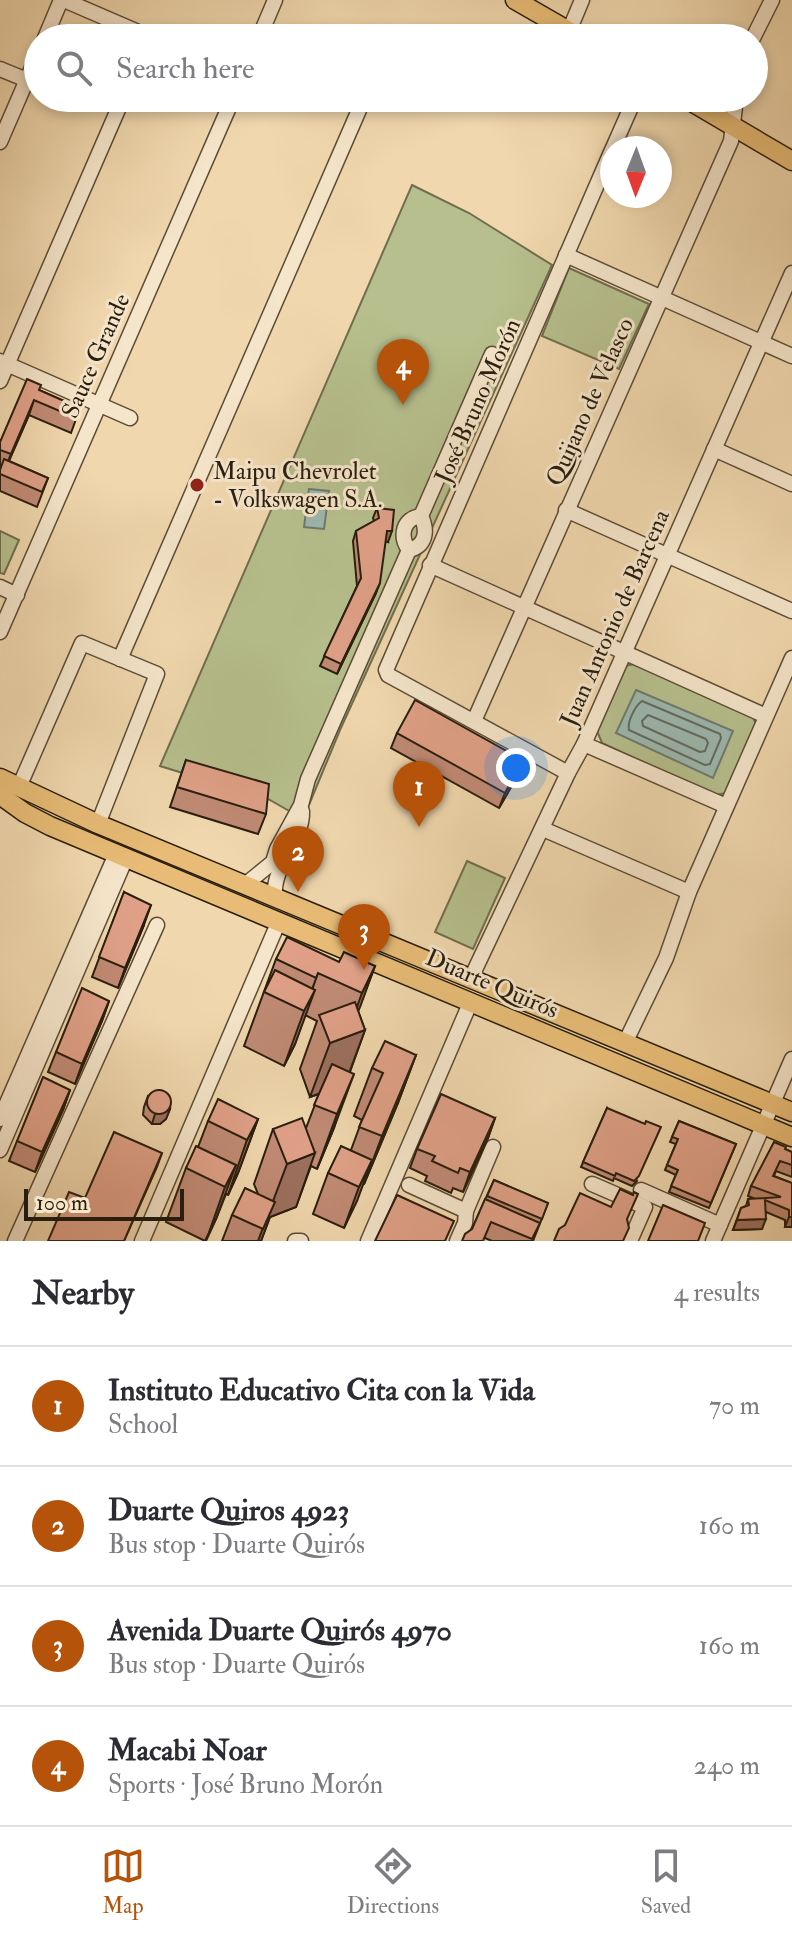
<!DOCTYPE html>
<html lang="en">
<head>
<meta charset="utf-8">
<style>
  :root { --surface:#fff; --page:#f7f7f7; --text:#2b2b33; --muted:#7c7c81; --line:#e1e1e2; --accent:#b45309 }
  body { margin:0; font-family:"IM FELL Double Pica",serif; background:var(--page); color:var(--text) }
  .compass { position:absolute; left:600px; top:136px; width:72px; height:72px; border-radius:50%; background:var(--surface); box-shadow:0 4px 12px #0003; rotate:181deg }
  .scale { position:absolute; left:24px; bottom:20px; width:160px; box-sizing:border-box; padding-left:8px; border:4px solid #2a1e0e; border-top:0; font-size:22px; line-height:28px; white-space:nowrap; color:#2a1e0e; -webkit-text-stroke:6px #f5e5ca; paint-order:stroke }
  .you { position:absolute; left:516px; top:768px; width:28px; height:28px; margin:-20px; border:6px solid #fff; border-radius:50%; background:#1a73e8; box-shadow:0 0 0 12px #1a73e833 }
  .badge { display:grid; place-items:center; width:52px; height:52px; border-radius:50%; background:var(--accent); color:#fff; font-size:26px; font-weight:700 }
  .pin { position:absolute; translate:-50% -66px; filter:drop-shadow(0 2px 4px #0008) }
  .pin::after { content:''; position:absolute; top:42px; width:28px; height:24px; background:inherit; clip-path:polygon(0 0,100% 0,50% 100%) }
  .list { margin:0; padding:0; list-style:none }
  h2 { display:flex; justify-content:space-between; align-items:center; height:104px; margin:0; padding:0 32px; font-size:34px }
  h2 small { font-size:26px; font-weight:400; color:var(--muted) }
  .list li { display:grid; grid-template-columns:52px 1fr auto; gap:24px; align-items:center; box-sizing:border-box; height:120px; padding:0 32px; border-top:2px solid var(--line) }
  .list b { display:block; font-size:30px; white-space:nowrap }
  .list p { margin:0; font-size:26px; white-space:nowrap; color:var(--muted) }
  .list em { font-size:26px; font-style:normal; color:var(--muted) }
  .icon { flex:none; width:44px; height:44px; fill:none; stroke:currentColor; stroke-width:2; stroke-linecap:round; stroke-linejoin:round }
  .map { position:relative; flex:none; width:792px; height:1241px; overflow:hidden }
  .search { position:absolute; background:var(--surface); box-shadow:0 4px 12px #0003; left:24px; right:24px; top:24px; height:88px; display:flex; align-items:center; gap:20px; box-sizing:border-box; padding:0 28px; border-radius:44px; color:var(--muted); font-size:30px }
  .sheet { height:584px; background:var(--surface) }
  nav { display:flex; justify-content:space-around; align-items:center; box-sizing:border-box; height:112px; border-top:2px solid var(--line); background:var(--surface); font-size:22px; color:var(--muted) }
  nav a { display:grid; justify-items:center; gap:4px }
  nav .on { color:var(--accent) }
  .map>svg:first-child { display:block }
  .green { fill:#b6bf8d; stroke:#706e4e; stroke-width:2 }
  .water { fill:#9bb8af; stroke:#6e7a6f; stroke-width:2 }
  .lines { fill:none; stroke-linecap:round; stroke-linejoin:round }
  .shore { stroke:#626b5e; stroke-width:2 }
  .minor-casing { stroke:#5c4c36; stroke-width:17 }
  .major-casing { stroke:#2a1e0e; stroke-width:21 }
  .minor { stroke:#f5e5ca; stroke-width:14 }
  .major { stroke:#e8bc76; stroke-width:18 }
  .wall { fill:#c08a74; stroke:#2a1e0e; stroke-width:2 }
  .shaded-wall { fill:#9c705e; stroke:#2a1e0e; stroke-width:2 }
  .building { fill:#dfa087; stroke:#2a1e0e; stroke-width:2 }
  .poi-dot { fill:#8f2418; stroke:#f5e5ca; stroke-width:3 }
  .labels { text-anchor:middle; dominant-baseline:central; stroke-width:6; stroke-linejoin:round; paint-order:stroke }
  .street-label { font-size:24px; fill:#2a1e0e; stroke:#f5e5ca }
  .poi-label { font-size:24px; fill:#2a1e0e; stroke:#f5e5ca; text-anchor:start }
</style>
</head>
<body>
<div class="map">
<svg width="792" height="1241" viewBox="0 0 792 1241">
  <rect width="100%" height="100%" fill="#f0d7ad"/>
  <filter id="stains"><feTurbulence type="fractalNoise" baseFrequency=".0025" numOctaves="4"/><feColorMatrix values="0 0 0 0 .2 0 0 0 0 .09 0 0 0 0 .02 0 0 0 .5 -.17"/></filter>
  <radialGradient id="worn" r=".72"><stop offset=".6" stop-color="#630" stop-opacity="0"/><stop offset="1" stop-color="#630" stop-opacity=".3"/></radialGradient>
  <g class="green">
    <path d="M412,185L469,213L552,265L340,730L309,805L291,812L268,799L160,766Z"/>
    <path d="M569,268L649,304L619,369L542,336Z"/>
    <path d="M0,531L19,540L4,574L0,573Z"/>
    <path d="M634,664L753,717L756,724L727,793L714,795L602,743L597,731L625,666Z"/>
    <path d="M467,861L505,878L473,949L435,932Z"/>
  </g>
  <g class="water">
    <path d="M309,489L329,491L324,529L304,527Z"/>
    <path d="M636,690L733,731L713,778L616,733Z"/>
  </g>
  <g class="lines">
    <g class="shore">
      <path d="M642,701L720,734L721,738L710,764L705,765L629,730C627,722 635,706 642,701Z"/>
      <path d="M648,715L706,739L708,743L705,751L700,752L643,726L642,721Z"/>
    </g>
    <g class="minor-casing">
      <g id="minor">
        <path d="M64,0L152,38"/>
        <path d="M569,31L582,0"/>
        <path d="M45,38L61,0"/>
        <path d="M259,38L275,0"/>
        <path d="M753,38L772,0"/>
        <path d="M0,69L27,80"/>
        <path d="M0,142L38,54"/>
        <path d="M613,148L635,98"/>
        <path d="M566,255L792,356"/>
        <path d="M0,361L130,418"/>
        <path d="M0,381L123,98"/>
        <path d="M714,449L792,484"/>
        <path d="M566,510L792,611"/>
        <path d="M421,516L492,354"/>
        <path d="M430,565L766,716"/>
        <path d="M0,587L17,595"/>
        <path d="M0,632L233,98"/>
        <path d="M120,659L359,110"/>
        <path d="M474,721L731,141L736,98"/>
        <path d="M584,744L726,806"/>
        <path d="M568,773L388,675L386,670L612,150"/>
        <path d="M19,787L82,643L157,674L98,824"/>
        <path d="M543,829L689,892"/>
        <path d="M246,884L273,862L277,849L301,805L308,779L409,550C426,546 428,531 421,516C403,518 399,536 409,550"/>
        <path d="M275,896C272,866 303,842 302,811"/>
        <path d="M471,978L568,773L584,744L792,273"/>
        <path d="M625,1043L666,958L689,892L792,658"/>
        <path d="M0,1119L116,854"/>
        <path d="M0,1150L126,858"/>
        <path d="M592,1184L645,1207L630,1241"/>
        <path d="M409,1185L466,1211"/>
        <path d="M641,1190L720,1225"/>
        <path d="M15,1241L157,925"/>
        <path d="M142,1241L279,921"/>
        <path d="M295,1241H301"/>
        <path d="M368,1241L471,1001"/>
        <path d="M457,1241L465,1223L466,1211L493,1147"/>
        <path d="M713,1241L792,1059"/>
      </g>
    </g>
    <g class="major-casing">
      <g id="major">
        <path d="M515,0L581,38"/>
        <path d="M685,98L792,161"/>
        <path d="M0,778L98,824L792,1112"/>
        <path d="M0,795L25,813L50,826L792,1137"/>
      </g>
    </g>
    <use href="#minor" class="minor"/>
    <use href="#major" class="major"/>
  </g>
  <g class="wall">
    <path d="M39,390L80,408L71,433L29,415L9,461L48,478L37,507L0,491V442Z"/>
    <path d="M377,508L388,542L385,541L376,593L337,674L320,666L357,586L353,541L356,531L374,521L373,518Z"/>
    <path d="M397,733L518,775L499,808L391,748Z"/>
    <path d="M186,760L266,814L258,834L170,807Z"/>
    <path d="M124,892L144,925L118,988L92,977Z"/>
    <path d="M276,959L375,966L358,1011L365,1030L350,1072L334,1128L317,1169L311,1166L296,1207L270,1217L261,1241H222L232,1215L258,1194L254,1184L273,1129L306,1128L319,1094L310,1097L300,1069L317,1021L305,1015L295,1044L284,1066L244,1046Z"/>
    <path d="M109,1001L102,1021L75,1084L48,1072L56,1052Z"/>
    <path d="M416,1055L398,1103L364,1184H363L344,1228L313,1214L328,1173L351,1150L362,1120L354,1116L372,1068Z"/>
    <path d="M70,1090L63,1110L35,1172L9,1161L17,1141Z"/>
    <path d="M148,1096L170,1109L166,1119L160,1124H152L143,1115L144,1107Z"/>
    <path d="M607,1108L637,1181L632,1186L614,1178L613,1181L581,1167Z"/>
    <path d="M495,1118L488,1138L463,1192L453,1188L451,1193L425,1181L427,1176L410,1168L417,1149Z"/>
    <path d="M258,1119L238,1173L228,1195L226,1194L216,1219L205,1241L166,1222L186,1168L198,1147L208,1121Z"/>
    <path d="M679,1121L736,1144L709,1208L669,1192L676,1175L665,1170L676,1144L670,1142Z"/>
    <path d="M785,1149L792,1152V1177L776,1171L774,1176L792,1183V1227H785V1220L766,1212L762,1229L733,1230L741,1208L746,1206L748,1199L753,1198L748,1196L751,1186Z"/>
    <path d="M494,1180L548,1203L533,1241H492L485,1238L472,1229Z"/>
  </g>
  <g class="shaded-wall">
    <path d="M34,400L29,415L5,469L11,454Z"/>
    <path d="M387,531H392L388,542L383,541Z"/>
    <path d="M380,583L376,593L337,674L341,664Z"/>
    <path d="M523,760L518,775L499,808L505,793Z"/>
    <path d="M151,905L144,925L118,988L125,968Z"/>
    <path d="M375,966L360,1007L347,1035L362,993Z"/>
    <path d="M318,973L306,1007L315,990L295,1044L284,1066Z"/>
    <path d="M109,1001L102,1021L75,1084L82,1064Z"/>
    <path d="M365,1030L345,1084L310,1097L330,1043Z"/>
    <path d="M416,1055L398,1103L364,1184L382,1136Z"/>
    <path d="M354,1074L334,1128L317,1169L337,1114Z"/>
    <path d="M70,1090L63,1110L35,1172L42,1152Z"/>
    <path d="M170,1109L166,1119L160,1124H152L155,1114Z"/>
    <path d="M495,1118L488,1138L463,1192L470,1172Z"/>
    <path d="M258,1119L238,1173L228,1195L247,1140Z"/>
    <path d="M162,1153L157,1167L124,1241Z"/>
    <path d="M315,1153L296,1207L270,1217L261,1241H258L287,1164Z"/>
    <path d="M372,1160L357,1201L344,1228L359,1187Z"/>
    <path d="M236,1165L216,1219L206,1241L225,1187Z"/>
    <path d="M789,1217H792V1227H785Z"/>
    <path d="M766,1219L762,1229L733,1230L737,1220Z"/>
  </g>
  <g class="building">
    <path d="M27,379L41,385L39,390L80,408L76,418L34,400L11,454L0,450V442Z"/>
    <path d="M4,459L48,478L42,492L0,474V470Z"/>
    <path d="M377,508L394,510L392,531H387L380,583L341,664L324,656L361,578L356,531L379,518Z"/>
    <path d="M415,700L523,760L505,793L397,733Z"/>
    <path d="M186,760L269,784L266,814L177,787Z"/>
    <path d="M124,892L151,905L125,968L99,957Z"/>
    <path d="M287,937L339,962L344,952L375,966L362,993L318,973L316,978L276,959Z"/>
    <path d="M275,970L315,990L304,1011L264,992Z"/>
    <path d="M82,988L109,1001L82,1064L56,1052Z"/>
    <path d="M355,1002L365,1030L330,1043L319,1015Z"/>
    <path d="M385,1041L416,1055L382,1136L359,1127L383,1073L372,1068Z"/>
    <path d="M332,1064L354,1074L337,1114L314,1105Z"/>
    <path d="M43,1077L70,1090L42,1152L17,1141Z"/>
    <circle cx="159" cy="1102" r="12"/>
    <path d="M441,1094L495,1118L470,1172L460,1168L458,1173L432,1161L435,1156L417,1149Z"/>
    <path d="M218,1099L258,1119L247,1140L208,1121Z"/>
    <path d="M607,1108L645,1124L646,1121L661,1127L639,1176L634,1181L616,1173L615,1176L583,1162Z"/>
    <path d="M302,1118L315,1153L287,1164L273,1129Z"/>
    <path d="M679,1121L736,1144L711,1203L671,1186L678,1170L667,1165L678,1139L672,1137Z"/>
    <path d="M114,1132L162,1153L124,1241H48L69,1192L85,1198Z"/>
    <path d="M774,1142L786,1147L785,1149L792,1152V1165L780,1161L773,1176L792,1183V1217H789V1210L765,1200L766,1219L737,1220L741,1208L749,1205L748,1199L781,1197L751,1186Z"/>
    <path d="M196,1146L236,1165L225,1187L186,1168Z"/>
    <path d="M341,1146L372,1160L359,1187L328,1173Z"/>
    <path d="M494,1180L548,1203L542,1219L487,1196Z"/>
    <path d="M245,1188L275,1202L263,1229L232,1215Z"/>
    <path d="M620,1189L633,1195L634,1192L638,1194L627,1219L629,1228L623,1241H554L559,1229L565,1225L580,1193L611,1207Z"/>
    <path d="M397,1195L454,1221L445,1241H375Z"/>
    <path d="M485,1199L540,1223L532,1239L491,1222L483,1241H462L465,1234L472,1229Z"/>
    <path d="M663,1205L705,1223L698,1241H648Z"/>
  </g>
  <circle class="poi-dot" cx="197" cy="485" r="8"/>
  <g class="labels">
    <g class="street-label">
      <text transform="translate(96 356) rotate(-66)">Sauce Grande</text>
      <text transform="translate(478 401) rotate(-66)">José Bruno Morón</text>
      <text transform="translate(590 402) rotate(-66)">Quijano de Velasco</text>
      <text transform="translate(615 618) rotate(-66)">Juan Antonio de Barcena</text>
      <text transform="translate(492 984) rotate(23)">Duarte Quirós</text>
    </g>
    <g class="poi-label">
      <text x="213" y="471">Maipu Chevrolet<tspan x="213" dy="28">- Volkswagen S.A.</tspan></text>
    </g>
  </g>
  <rect width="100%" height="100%" filter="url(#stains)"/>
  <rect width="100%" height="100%" fill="url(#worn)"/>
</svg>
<svg class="compass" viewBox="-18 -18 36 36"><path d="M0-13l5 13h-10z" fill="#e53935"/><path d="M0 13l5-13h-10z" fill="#7c7c81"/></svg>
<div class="scale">100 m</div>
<div class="you"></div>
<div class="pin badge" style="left:419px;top:827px">1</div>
<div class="pin badge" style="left:298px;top:892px">2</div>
<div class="pin badge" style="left:364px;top:970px">3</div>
<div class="pin badge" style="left:403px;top:405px">4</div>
<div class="search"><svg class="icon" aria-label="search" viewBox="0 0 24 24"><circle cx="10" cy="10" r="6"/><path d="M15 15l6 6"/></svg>Search here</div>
</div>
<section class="sheet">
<h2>Nearby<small>4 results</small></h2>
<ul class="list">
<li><span class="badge">1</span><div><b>Instituto Educativo Cita con la Vida</b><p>School</p></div><em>70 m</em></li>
<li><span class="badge">2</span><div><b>Duarte Quiros 4923</b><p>Bus stop · Duarte Quirós</p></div><em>160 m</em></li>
<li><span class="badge">3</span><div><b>Avenida Duarte Quirós 4970</b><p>Bus stop · Duarte Quirós</p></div><em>160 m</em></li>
<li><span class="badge">4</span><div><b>Macabi Noar</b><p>Sports · José Bruno Morón</p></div><em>240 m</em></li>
</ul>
</section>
<nav>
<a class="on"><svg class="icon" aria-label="map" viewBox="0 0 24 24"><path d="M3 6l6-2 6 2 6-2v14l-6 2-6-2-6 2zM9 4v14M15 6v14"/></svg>Map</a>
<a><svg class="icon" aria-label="directions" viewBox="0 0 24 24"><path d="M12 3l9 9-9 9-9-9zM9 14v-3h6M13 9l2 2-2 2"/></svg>Directions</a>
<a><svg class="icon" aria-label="saved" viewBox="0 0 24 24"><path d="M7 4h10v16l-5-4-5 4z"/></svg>Saved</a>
</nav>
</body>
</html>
